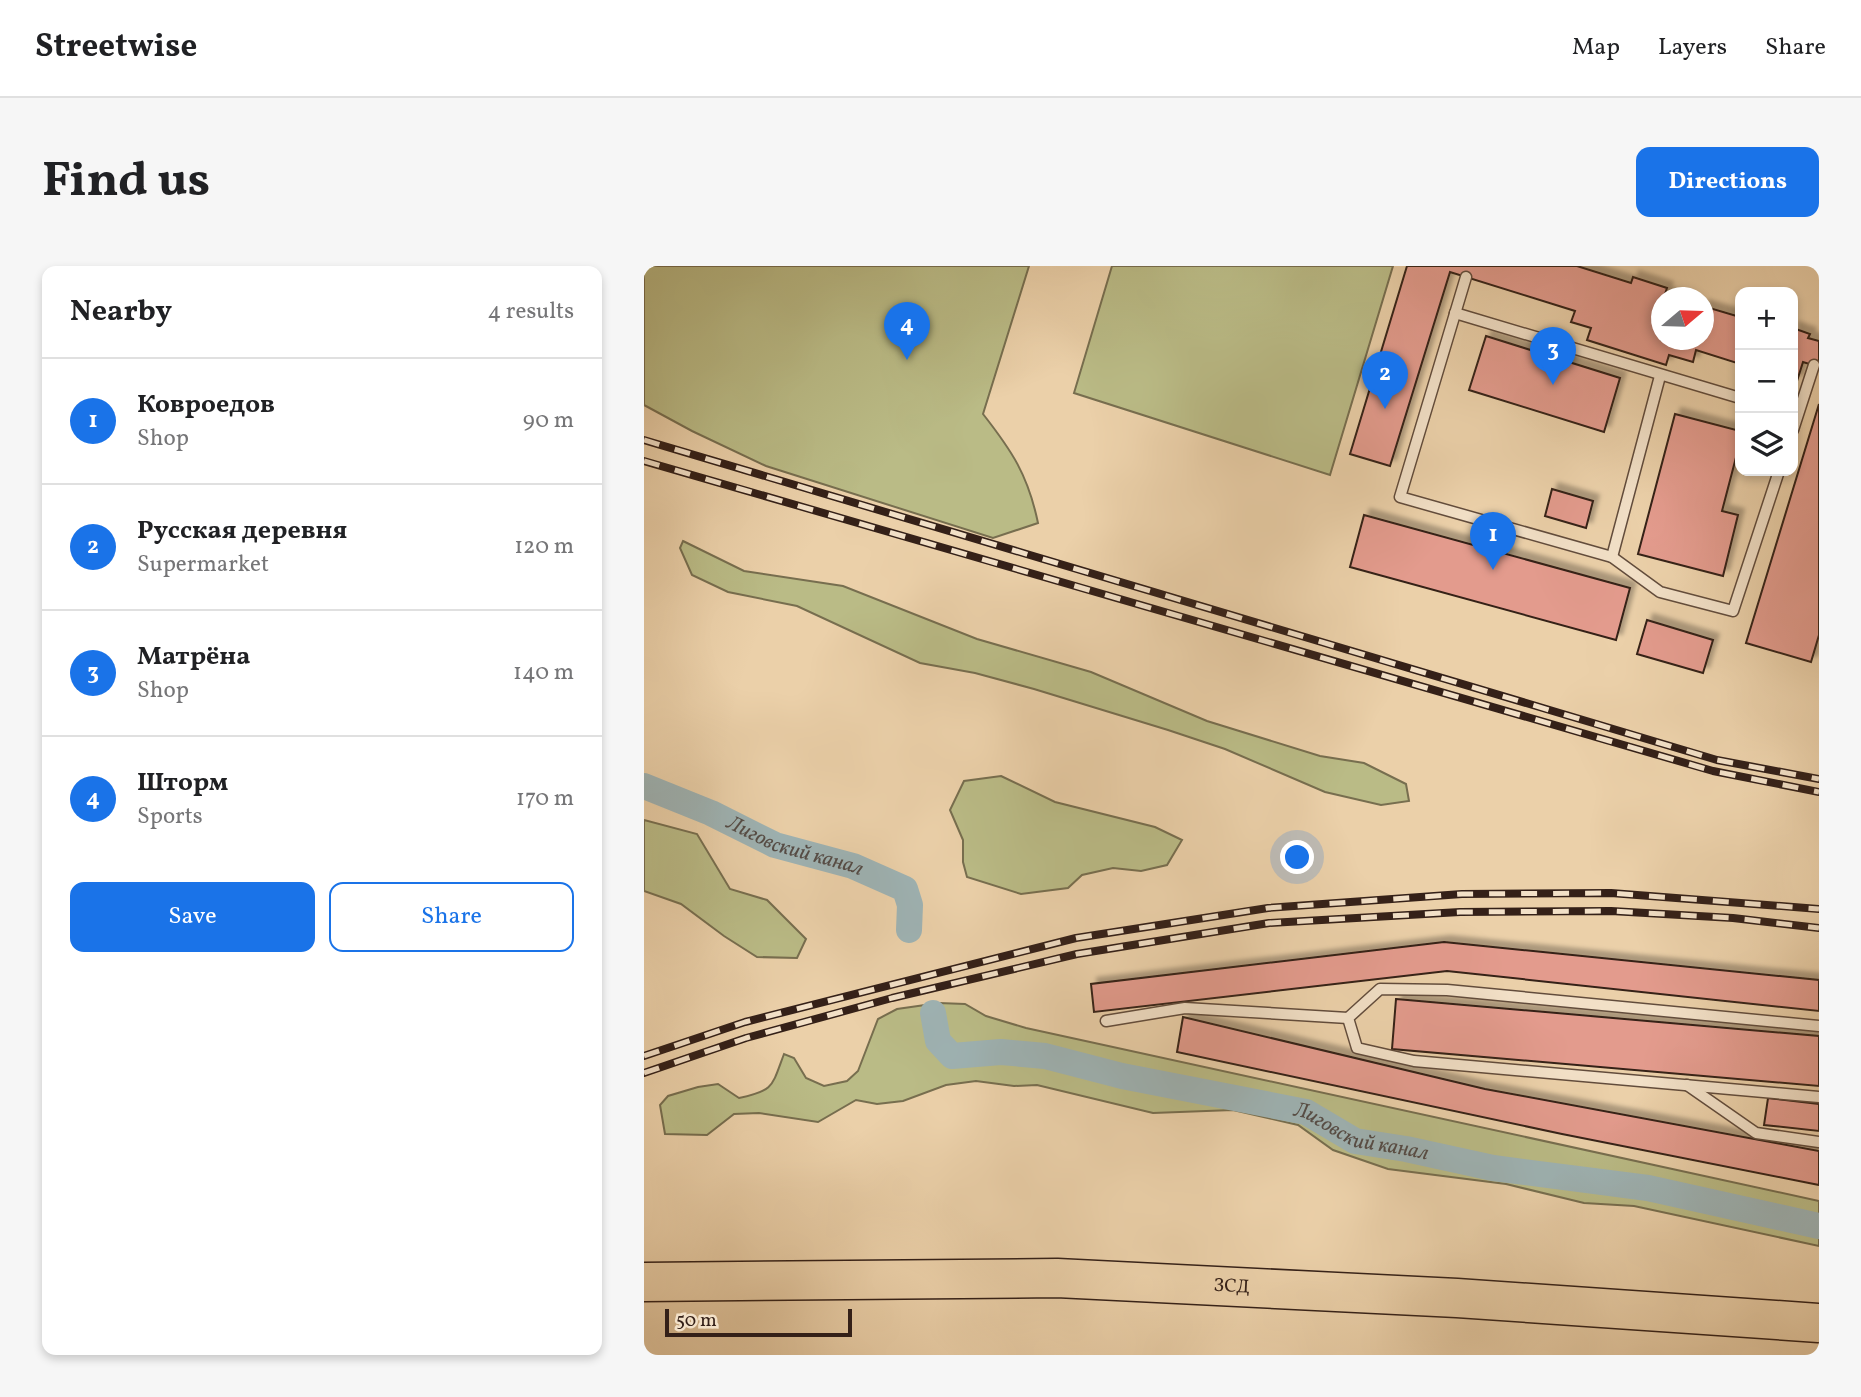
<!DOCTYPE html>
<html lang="en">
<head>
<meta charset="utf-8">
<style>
  :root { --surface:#fff; --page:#f6f6f6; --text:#202124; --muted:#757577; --line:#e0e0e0; --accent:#1a73e8 }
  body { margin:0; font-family:Vollkorn,serif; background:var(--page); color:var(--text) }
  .controls { position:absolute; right:21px; top:21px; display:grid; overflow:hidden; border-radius:14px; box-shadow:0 4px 10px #0003 }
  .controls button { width:63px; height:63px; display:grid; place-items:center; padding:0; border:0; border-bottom:2px solid var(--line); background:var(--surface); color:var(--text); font:35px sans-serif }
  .compass { position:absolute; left:1007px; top:21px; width:63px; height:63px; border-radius:50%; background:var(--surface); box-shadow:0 4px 10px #0003; rotate:71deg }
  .scale { position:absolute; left:21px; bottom:18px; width:187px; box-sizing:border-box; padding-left:7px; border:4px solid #342018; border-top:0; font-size:19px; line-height:24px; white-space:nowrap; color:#342018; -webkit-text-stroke:5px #f2e0c7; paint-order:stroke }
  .you { position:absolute; left:654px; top:592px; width:24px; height:24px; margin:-18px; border:5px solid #fff; border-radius:50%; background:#1a73e8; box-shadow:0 0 0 10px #1a73e833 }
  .badge { display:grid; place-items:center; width:46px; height:46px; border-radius:50%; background:var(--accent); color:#fff; font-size:23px; font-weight:700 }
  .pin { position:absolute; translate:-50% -58px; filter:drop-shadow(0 2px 4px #0008) }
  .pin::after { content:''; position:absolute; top:37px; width:24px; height:21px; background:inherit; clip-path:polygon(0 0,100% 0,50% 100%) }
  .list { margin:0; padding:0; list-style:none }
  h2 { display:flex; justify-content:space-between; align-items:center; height:91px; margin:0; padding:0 28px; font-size:30px }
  h2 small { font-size:23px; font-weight:400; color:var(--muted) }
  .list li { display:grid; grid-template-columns:46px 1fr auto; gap:21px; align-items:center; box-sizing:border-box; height:126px; padding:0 28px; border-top:2px solid var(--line) }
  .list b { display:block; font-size:26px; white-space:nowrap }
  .list p { margin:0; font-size:23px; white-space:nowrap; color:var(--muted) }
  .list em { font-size:23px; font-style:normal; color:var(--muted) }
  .actions { display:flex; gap:14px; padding:21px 28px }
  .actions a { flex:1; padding:16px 0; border:2px solid var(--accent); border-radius:14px; text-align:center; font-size:24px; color:var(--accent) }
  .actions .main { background:var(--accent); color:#fff }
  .icon { flex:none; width:38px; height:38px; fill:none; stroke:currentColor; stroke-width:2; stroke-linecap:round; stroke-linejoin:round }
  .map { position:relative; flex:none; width:1175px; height:1089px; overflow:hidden; border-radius:14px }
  header { display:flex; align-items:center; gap:42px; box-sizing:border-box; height:98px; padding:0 35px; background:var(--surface); border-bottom:2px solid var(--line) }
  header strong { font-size:33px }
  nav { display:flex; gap:38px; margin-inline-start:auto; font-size:24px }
  .intro { display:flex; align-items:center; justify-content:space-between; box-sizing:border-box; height:168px; padding:0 42px }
  h1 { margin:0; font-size:49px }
  .button { padding:18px 32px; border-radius:14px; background:var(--accent); color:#fff; font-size:24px; font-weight:700 }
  main { display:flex; gap:42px; padding:0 42px }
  aside { flex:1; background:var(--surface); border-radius:14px; box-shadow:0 4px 10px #0003 }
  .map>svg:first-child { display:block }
  .green { fill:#babb86; stroke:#776e4f; stroke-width:2 }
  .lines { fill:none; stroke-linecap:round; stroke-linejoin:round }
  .canal { stroke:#9eb3b4; stroke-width:26 }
  .building { fill:#e39b8d; stroke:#342018; stroke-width:2; filter:url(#shadow) }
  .service-casing { stroke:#624c3c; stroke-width:13 }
  .motorway-casing { stroke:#342018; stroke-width:41 }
  .service { stroke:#f2e0c7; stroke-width:10 }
  .motorway { stroke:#ebd0a9; stroke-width:38 }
  .rail-casing { stroke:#342018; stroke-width:8 }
  .rail { stroke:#f2e0c7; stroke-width:5; stroke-dasharray:16; stroke-linecap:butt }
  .labels { text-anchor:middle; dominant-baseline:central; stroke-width:6; stroke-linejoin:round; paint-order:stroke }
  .street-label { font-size:19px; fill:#342018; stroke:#f2e0c7 }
  .water-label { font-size:21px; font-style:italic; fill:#544c47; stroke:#f2e0c7 }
</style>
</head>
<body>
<header>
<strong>Streetwise</strong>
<nav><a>Map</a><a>Layers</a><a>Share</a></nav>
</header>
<div class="intro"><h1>Find us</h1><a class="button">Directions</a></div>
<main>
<aside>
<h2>Nearby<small>4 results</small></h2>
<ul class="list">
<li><span class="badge">1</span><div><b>Ковроедов</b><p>Shop</p></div><em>90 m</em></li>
<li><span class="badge">2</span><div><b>Русская деревня</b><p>Supermarket</p></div><em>120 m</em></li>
<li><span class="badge">3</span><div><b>Матрёна</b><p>Shop</p></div><em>140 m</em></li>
<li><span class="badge">4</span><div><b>Шторм</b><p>Sports</p></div><em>170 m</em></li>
</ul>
<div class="actions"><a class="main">Save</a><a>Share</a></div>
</aside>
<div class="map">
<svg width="1175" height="1089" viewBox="0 0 1175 1089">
  <defs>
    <filter id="shadow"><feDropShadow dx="6" dy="-6" stdDeviation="2" flood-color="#0004"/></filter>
  </defs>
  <rect width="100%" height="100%" fill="#ebd0a9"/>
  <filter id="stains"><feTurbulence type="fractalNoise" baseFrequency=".00286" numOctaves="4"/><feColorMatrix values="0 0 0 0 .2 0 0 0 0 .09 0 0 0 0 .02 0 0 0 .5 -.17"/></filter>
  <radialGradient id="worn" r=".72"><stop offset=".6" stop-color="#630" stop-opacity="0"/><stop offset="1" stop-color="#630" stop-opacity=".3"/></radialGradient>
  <g class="green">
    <path d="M0,0H385L339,148C368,185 384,209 394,257L349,272L122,200L48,165L0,139Z"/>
    <path d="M468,0H749L686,209L430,127Z"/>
    <path d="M39,275L100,305L199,320L333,373L447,406L563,455L676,490L720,497L762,518L765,535L737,539L681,526L581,483L524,464L390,423L331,407L276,397L153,340L84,326L48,309L36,282Z"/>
    <path d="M357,510L411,536L511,561L538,574L523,599L497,605L469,602L438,609L424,622L377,628L323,611L319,596V574L306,544L320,515Z"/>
    <path d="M0,554L53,568L86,623L123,634L162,673L153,692L113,691L80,670L37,638L0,625Z"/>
    <path d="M295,737L321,738L342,750L382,762L1175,935V980L990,940L940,937L862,918L744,903L689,884L654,859L589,844L509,847L393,819L370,820L332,815L302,819L259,835L233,838L212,834L174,856L115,847L90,848L63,869L21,868L16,839L24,830L54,821L74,818L95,832C130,825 128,820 140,788L150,792L162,812L180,820L203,815L214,805L234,753L253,743Z"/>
  </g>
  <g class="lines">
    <g class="canal">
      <path id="s1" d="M0,520L67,547L131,579L209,600L261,623L266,639L265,664"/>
      <path id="s2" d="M289,747L294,775L308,790L357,786L401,790L478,810L662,846L711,875L762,883L849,902L1004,922L1175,960"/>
    </g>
  </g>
  <g class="building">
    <path d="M763,0H933L987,17L989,11L1023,22L1021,28L1033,32H1017V74H1059V40L1096,51V98L1052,84L1049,96L1025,89L1022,99L943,74L947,62L927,56L931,45L806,6L746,200L706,188Z"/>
    <path d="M1149,62L1166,68L1164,72L1175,75V101L1159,96L1153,115L1149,114Z"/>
    <path d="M842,70L976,112L960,166L825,124Z"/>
    <path d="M1175,138V369L1167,396L1102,377Z"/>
    <path d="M1031,148L1096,165V176L1078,245L1094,249L1079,310L994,288Z"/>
    <path d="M908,223L949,235L942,262L901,250Z"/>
    <path d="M720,249L986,322L972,374L706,301Z"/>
    <path d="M1003,354L1069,374L1059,407L993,388Z"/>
    <path d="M800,676L1175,714V745L803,705L450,746L447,718Z"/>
    <path d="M752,733L1175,770V820L748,783Z"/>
    <path d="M539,751L841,823L1175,885V919L918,868L533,786Z"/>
    <path d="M1124,832L1175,838V865L1120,859Z"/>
  </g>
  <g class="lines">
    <g class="service-casing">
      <g id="service">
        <path d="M822,11L756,231L968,291L1016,326L1089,345L1135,205"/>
        <path d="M811,47L1096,132"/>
        <path d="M1149,164L1170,99"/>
        <path d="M968,291L1016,110"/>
        <path d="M462,755L541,742L704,752"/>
        <path d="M1175,760L803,724L736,723L704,752L713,782L770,795L1175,831"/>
        <path d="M1043,819L1112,867L1175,876"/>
      </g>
    </g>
    <g class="motorway-casing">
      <g id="motorway">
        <path id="s3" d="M0,1016L413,1012L813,1032L1175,1057"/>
      </g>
    </g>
    <use href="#service" class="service"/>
    <use href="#motorway" class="motorway"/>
    <g class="rail-casing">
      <g id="rail">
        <path d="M0,174L1073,494L1175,513"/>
        <path d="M0,195L1069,505L1175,526"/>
        <path d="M0,790L101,756L432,672L624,642L818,628L967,627L1175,643"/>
        <path d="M0,807L102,772L248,732L433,688L625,657L816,646L967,645L1089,652L1175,662"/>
      </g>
    </g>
    <use href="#rail" class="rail"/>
  </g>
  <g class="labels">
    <g class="street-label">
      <text stroke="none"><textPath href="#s3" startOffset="588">ЗСД</textPath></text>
    </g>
    <g class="water-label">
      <text stroke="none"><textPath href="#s1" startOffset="163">Лиговский канал</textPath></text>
      <text stroke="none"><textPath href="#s2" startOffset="469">Лиговский канал</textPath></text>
    </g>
  </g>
  <rect width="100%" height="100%" filter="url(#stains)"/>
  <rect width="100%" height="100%" fill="url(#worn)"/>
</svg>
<div class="controls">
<button>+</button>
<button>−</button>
<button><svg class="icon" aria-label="layers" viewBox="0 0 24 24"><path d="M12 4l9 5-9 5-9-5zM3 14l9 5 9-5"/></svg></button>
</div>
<svg class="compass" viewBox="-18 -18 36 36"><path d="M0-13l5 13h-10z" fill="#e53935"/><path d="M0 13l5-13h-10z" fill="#757577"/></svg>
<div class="scale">50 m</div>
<div class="you"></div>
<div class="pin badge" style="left:849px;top:304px">1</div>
<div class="pin badge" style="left:741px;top:143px">2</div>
<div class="pin badge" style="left:909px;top:119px">3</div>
<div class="pin badge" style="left:263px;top:94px">4</div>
</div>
</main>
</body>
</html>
